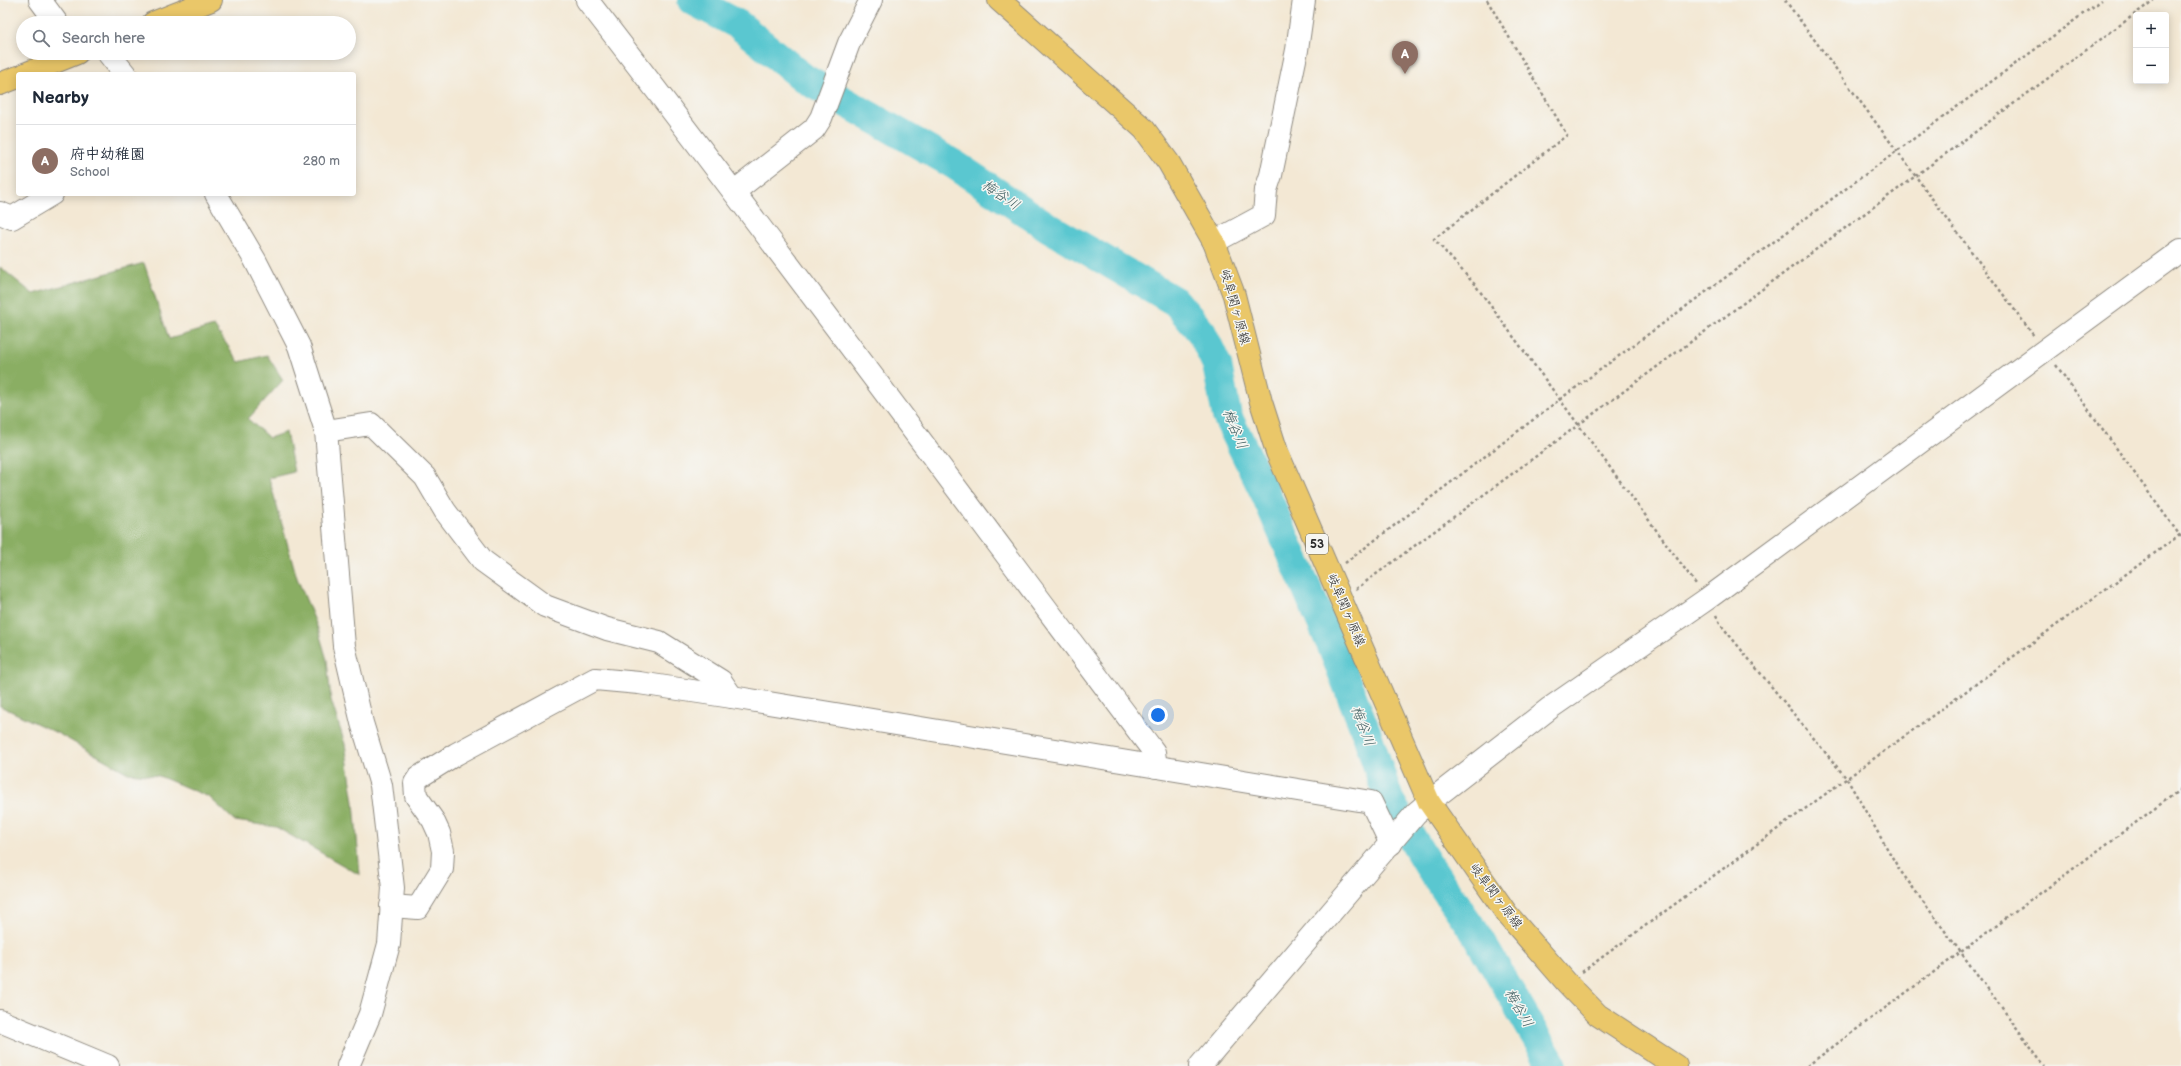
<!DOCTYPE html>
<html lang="en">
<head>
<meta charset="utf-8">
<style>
  :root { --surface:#fff; --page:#f2f2f3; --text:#1f2937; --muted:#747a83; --line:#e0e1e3; --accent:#b5179e }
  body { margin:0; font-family:"Balsamiq Sans","Klee One",sans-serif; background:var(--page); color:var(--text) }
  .controls { position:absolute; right:12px; top:12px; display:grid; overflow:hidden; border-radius:4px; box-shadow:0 2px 10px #0003 }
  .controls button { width:36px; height:36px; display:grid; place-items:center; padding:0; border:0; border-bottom:1px solid var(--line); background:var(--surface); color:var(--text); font:20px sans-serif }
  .you { position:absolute; left:1158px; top:715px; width:14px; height:14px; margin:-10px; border:3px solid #fff; border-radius:50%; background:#1a73e8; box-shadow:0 0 0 6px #1a73e833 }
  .badge { display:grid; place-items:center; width:26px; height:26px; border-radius:50%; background:var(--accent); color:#fff; font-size:13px; font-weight:700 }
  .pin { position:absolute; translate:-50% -33px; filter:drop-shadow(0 1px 2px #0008) }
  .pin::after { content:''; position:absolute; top:21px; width:14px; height:12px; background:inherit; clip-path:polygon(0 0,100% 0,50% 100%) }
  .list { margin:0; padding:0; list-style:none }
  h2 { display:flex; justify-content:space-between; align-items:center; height:52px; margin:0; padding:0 16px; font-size:17px }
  h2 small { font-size:13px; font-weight:400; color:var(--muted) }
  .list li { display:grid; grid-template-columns:26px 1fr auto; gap:12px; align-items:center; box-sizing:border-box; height:72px; padding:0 16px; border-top:1px solid var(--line) }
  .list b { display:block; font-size:15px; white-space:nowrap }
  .list p { margin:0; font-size:13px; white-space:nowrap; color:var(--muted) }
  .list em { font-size:13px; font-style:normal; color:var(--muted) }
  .icon { flex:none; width:22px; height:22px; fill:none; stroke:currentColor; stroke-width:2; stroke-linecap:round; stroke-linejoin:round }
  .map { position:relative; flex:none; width:2181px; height:1066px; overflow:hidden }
  .search { position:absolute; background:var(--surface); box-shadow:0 2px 10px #0003; left:16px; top:16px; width:340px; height:44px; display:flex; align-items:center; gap:10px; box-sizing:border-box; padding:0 14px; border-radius:22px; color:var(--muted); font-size:15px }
  .panel { position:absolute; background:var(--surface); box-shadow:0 2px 10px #0003; left:16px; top:72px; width:340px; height:124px; border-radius:4px }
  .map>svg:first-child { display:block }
  .forest { fill:#8aae63; stroke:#5a6c47 }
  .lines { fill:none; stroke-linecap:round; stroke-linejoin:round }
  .river { stroke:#5ac7d0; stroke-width:30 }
  .minor-casing { stroke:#8f8a80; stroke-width:24 }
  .major-casing { stroke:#8f8a80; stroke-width:24 }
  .path { stroke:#8f8a80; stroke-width:2.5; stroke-dasharray:3 3; stroke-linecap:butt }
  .minor { stroke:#fff; stroke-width:22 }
  .major { stroke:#eac769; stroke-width:22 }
  .labels { text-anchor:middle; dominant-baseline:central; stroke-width:3; stroke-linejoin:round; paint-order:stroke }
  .shield { fill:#f6f6f2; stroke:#686867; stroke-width:1 }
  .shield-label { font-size:12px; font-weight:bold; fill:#2b2b2b }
  .street-label { font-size:13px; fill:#2b2b2b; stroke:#f6f6f2 }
  .water-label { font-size:14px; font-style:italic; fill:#395a5d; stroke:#f6f6f2 }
</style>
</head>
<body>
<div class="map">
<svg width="2181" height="1066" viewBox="0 0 2181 1066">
  <rect width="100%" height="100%" fill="#f6f6f2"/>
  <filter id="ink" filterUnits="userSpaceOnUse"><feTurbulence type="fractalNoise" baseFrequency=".025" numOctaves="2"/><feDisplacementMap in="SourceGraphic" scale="8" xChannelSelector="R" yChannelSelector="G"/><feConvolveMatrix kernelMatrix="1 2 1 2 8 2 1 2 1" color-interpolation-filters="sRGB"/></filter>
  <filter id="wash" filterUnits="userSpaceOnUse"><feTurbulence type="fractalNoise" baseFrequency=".012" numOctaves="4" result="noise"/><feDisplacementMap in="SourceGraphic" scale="16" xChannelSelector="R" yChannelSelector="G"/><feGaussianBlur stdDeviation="0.9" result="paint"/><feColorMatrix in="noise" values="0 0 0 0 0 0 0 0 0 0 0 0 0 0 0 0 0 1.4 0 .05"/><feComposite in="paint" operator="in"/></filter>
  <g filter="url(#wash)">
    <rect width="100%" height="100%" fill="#f3e8d4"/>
    <path class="forest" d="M144,263L169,339L214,326L239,362L267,355L283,380L248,419L269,438L286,432L294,472L269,478L297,578L317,626L327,660L331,700L345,744L354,802L360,875L276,827L235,821L209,797L159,776L128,773L59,734L0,706V267L33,294Z"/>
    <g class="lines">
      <path class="river" d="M692,0L739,25L805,79L955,165L1048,227L1176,302L1202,333L1217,365L1227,416L1266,495L1331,644L1368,737L1389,800L1426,862L1476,934L1553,1066"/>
    </g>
  </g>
  <g filter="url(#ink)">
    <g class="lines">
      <g class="minor-casing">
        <g id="minor">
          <path d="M40,0L57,23"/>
          <path d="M587,0C779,248 965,501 1154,752L1156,767"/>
          <path d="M108,53L125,74"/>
          <path d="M735,191L814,129L821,118L849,43L871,0"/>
          <path d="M216,194L255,260L299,346L326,431L344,646L362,723L381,785L393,888L389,944L370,1014L348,1066"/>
          <path d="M0,213L12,218L52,194"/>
          <path d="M1214,242L1264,215L1266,190L1271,175L1297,50L1304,0"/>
          <path d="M326,431L371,424L425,477L445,511L483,561L545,606L607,629L659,642L721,681L732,697"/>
          <path d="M391,906L418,908L442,869L443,851L439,833L433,820L416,796L415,783L419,777L456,754L595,679L639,683L732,697L1371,802L1391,844"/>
          <path d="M0,1021L108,1066"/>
          <path d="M1200,1066L1416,813L1429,802L1550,708L1707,599L2181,250"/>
        </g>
      </g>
      <g class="major-casing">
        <g id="major">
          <path d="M999,0L1144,129L1169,163L1214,242L1234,295L1261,402L1277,452L1429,802L1507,914L1567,983L1598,1015L1676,1066"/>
          <path d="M153,23L211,0"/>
          <path d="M25,74L77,53"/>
          <path d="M0,84L18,77"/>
        </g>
      </g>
      <g class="path">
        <path d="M1487,0L1567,135L1434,239L1476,286L1696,584"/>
        <path d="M1785,0L2034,336"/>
        <path d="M2056,365L2181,537"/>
        <path d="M1345,563L1559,400L2102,0"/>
        <path d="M1356,589L2154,0"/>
        <path d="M1716,615L1721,625L1847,779L1899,869L2045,1066"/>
        <path d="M1582,972L2181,534"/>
        <path d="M1807,1066L2181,789"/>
      </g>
      <use href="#minor" class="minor"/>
      <use href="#major" class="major"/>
    </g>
  </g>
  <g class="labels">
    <rect class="shield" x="1306" y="534" width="22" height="20" rx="3"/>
    <g class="shield-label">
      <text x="1317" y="544">53</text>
    </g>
    <g class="street-label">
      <text transform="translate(1235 307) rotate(74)">岐阜関ヶ原線</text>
      <text transform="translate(1346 610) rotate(67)">岐阜関ヶ原線</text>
      <text transform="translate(1496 896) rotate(53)">岐阜関ヶ原線</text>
    </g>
    <g class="water-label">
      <text transform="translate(1001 195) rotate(34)">梅谷川</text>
      <text transform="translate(1235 429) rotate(67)">梅谷川</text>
      <text transform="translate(1363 726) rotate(69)">梅谷川</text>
      <text transform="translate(1519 1008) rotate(60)">梅谷川</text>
    </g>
  </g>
</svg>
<div class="controls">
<button>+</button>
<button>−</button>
</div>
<div class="you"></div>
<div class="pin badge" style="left:1405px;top:74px;background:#8d6e63">A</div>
<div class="search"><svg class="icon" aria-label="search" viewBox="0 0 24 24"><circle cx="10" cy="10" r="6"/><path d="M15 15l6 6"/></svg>Search here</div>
<section class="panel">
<h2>Nearby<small></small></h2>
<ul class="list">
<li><span class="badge" style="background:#8d6e63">A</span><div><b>府中幼稚園</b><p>School</p></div><em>280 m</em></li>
</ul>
</section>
</div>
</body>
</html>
